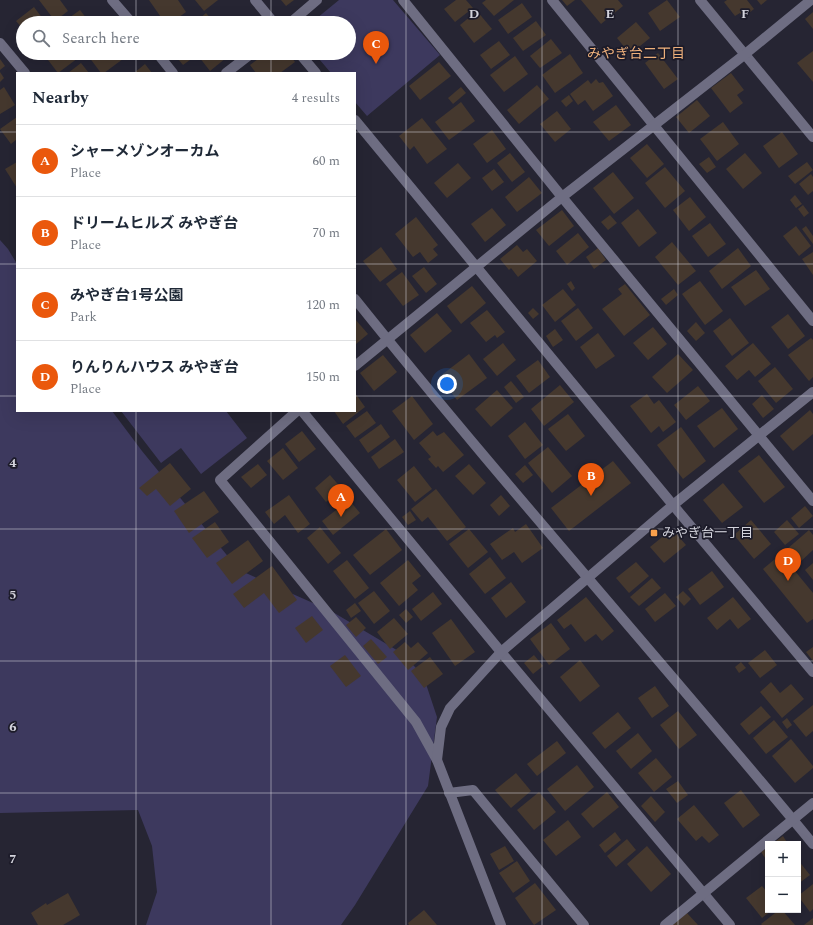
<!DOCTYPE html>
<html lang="en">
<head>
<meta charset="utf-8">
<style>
  :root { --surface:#fff; --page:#f6f6f7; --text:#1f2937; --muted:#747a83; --line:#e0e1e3; --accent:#ea580c }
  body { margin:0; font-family:Spectral,"Noto Sans JP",serif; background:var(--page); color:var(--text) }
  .controls { position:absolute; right:12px; bottom:12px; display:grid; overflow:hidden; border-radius:0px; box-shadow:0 4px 16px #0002 }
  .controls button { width:36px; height:36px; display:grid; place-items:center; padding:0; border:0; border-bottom:1px solid var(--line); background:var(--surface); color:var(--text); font:20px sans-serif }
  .you { position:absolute; left:447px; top:384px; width:14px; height:14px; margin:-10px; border:3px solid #fff; border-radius:50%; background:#1a73e8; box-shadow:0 0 0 6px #1a73e833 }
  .badge { display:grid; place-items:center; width:26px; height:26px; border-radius:50%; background:var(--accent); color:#fff; font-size:13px; font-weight:700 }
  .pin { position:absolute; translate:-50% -33px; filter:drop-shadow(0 1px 2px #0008) }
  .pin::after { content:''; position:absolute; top:21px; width:14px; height:12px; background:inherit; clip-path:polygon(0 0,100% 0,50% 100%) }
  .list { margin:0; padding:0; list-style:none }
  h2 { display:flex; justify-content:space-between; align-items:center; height:52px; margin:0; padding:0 16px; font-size:17px }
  h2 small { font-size:13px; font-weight:400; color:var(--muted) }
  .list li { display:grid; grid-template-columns:26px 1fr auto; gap:12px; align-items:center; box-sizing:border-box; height:72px; padding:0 16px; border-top:1px solid var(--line) }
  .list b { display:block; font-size:15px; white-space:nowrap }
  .list p { margin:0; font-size:13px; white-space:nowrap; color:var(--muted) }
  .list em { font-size:13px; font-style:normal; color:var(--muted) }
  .icon { flex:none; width:22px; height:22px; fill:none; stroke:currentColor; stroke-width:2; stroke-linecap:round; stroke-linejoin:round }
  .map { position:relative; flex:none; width:813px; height:925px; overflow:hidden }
  .search { position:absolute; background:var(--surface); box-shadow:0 4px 16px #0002; left:16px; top:16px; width:340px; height:44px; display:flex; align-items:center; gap:10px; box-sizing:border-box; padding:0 14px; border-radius:22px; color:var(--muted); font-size:15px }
  .panel { position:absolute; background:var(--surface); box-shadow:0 4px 16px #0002; left:16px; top:72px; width:340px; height:340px; border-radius:0px }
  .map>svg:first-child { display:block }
  .green { fill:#3d395e }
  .building { fill:#45382e }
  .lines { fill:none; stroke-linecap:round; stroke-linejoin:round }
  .minor { stroke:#6e6d82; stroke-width:10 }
  .grid { fill:none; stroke:#d3d3dc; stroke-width:1; stroke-opacity:0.55 }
  .poi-dot { fill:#f9a04c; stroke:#1c1b29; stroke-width:1.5 }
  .labels { text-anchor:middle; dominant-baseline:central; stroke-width:3.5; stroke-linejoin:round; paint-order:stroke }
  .poi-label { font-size:13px; fill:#d3d3dc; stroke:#1c1b29; text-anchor:start }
  .neighbourhood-label { font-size:14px; fill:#eeb07b; stroke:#1c1b29 }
  .grid-label { font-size:13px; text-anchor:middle; font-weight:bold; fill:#d3d3dc; stroke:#1c1b29; stroke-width:3.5; stroke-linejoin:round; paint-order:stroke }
</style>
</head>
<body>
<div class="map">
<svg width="813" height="925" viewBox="0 0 813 925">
  <rect width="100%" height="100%" fill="#262533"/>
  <g class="green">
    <path d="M339,0H393L440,55L367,116L355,102V73H331L314,53H349V23H311Z"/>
    <path d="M0,240L8,249L17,264V411H112L142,451L239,570L331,611L400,652L423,675L437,717L428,786L355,905L341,925H146L157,892L152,846L138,810L0,813Z"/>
    <path d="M121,411H226L247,438L201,474L181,448L161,463Z"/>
  </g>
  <g class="building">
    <path d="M39,0H60L68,11L55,21Z"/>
    <path d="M149,0H178L186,12L171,23H165Z"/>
    <path d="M195,0H218L204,11Z"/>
    <path d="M281,0H294L286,6Z"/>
    <path d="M456,0H466L473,8L455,22L444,9Z"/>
    <path d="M486,0H514L494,16L482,3Z"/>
    <path d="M562,0H575L567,6Z"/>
    <path d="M581,0H618L623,6L601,24Z"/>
    <path d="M667,0L680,17L660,31L648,13Z"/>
    <path d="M727,0H747L754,9L743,18L740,13L735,16L724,2Z"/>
    <path d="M757,0H767L761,5Z"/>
    <path d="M522,3L532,17L508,34L498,20Z"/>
    <path d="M34,7L46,23H23V29L16,21Z"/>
    <path d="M80,10L90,23H68L66,20Z"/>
    <path d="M477,11L492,29L474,43L460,25Z"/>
    <path d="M813,12V29L805,19Z"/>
    <path d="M206,13L212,20L208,23H202L199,19Z"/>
    <path d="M536,21L546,35L523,51L513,38Z"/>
    <path d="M636,22L650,38L630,54L617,38Z"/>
    <path d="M551,39L562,53L540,68L530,56Z"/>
    <path d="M499,41L510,55L491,69L480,55Z"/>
    <path d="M813,51V82L797,63Z"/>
    <path d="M40,53H51L44,58Z"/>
    <path d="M57,53H74L78,58L58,73L48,60Z"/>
    <path d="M94,53H131L104,73H101L89,57Z"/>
    <path d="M173,53H191L194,57L183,65Z"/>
    <path d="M196,53H222L226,58L210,71Z"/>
    <path d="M266,53H288L295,62L280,73H256L250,65Z"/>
    <path d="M658,53L678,79L664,89L645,63Z"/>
    <path d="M570,54L583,73L555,93L542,75Z"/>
    <path d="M515,56L528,74L504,92L490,75Z"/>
    <path d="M0,59L5,66L0,70Z"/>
    <path d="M439,62L451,76L420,100L409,86Z"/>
    <path d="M81,63L89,73H68Z"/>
    <path d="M145,64L152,73H134Z"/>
    <path d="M0,72L4,78L0,82Z"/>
    <path d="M731,73L744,90L737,95L743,103L730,113L711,88Z"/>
    <path d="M596,79L599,83L603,82L613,96L593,111L585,100L578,105L570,94L588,80L591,84Z"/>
    <path d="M537,85L549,99L519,124L507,110Z"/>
    <path d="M4,87L15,105L0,114V90Z"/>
    <path d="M461,87L466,93L453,104L448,98Z"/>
    <path d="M569,95L573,101L566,107L561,101Z"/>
    <path d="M697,100L710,116L689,133L676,117Z"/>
    <path d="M461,102L475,121L449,140L435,122Z"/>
    <path d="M616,105L631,125L609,141L593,122Z"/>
    <path d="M557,111L571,129L555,142L540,124Z"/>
    <path d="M17,117V139L11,144L0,129Z"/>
    <path d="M422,118L447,149L427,164L414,146L410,150L399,136Z"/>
    <path d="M723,122L739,144L717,161L700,139Z"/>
    <path d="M492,130L506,149L487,163L473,144Z"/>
    <path d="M782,132L798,154L779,168L763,146Z"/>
    <path d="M647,144L664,164L647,178L630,158Z"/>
    <path d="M510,153L525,172L512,182L497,163Z"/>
    <path d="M745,153L762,173L743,189L726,169Z"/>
    <path d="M709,157L716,167L707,173L699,164Z"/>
    <path d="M17,162V188L5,169Z"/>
    <path d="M807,162L813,170L795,184L788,176Z"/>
    <path d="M458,163L471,178L447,198L434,183Z"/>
    <path d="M665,167L685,191L665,208L645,183Z"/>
    <path d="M494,169L504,182L492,191L482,178Z"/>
    <path d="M613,172L634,198L614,214L593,188Z"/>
    <path d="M811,174L813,177V191L808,195L799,184Z"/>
    <path d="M529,177L542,193L517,212L505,197Z"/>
    <path d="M795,195L802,204L796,208L790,200Z"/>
    <path d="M690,197L706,217L689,231L673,210Z"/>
    <path d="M803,205L809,213L804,217L798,209Z"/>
    <path d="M492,208L506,225L485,242L471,224Z"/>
    <path d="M638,209L657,233L639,247L621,223Z"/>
    <path d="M562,210L574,226L549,246L536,230Z"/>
    <path d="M610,215L617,223L608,230L601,222Z"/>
    <path d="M416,217L438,245L433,249L438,255L428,263L420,252L413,257L395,234Z"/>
    <path d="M710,223L726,244L708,257L692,236Z"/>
    <path d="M796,226L811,246L799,256L783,236Z"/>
    <path d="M806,226L813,236V244L802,229Z"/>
    <path d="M578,233L589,247L567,265L556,251Z"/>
    <path d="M672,242L696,271L678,285L655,257Z"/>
    <path d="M517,245L523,252L527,249L537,261L518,277L511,268L509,270L500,259Z"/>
    <path d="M381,247L397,269L380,282L363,261Z"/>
    <path d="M598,248L606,260L594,269L586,257Z"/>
    <path d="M738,248L751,266L722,289L709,271Z"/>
    <path d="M813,252V275L802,259Z"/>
    <path d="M424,267L437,284L426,293L412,276Z"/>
    <path d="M756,270L770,289L745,306L731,287Z"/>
    <path d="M402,272L419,295L403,306L386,284Z"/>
    <path d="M571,281L575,288L572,291L567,284Z"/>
    <path d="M700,281L723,311L705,325L682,294Z"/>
    <path d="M625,284L650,315L624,336L602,309L622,294L618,289Z"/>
    <path d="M472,286L486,303L461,324L447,306Z"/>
    <path d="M563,289L576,305L555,322L542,305Z"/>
    <path d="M674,289L678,295L666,305L661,299Z"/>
    <path d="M533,308L539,314L533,319L528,313Z"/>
    <path d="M578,308L593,328L576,341L561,321Z"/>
    <path d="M487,310L505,332L497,338L495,335L486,342L470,323Z"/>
    <path d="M437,313L452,331L425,353L410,335Z"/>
    <path d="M788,314L805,336L788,349L771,327Z"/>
    <path d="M730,318L749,343L732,356L713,331Z"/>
    <path d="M355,319L368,334L356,344L355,343Z"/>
    <path d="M696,322L705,333L696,341L687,331Z"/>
    <path d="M653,327L667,344L648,360L633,343Z"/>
    <path d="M555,329L563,340L553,347L546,336Z"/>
    <path d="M598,333L615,356L596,369L580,347Z"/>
    <path d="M811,338L813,340V377L809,381L788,355Z"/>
    <path d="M503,343L516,360L497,376L483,359Z"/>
    <path d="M753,343L771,364L755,377L749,370L737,380L725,366Z"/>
    <path d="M469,354L487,378L457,400L439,377Z"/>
    <path d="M678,354L693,370L667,393L652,377Z"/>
    <path d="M383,355L397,372L374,391L360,373Z"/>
    <path d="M538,360L550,377L529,393L516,376Z"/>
    <path d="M775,367L793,389L776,403L758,381Z"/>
    <path d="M511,381L524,397L516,403L504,387Z"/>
    <path d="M560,385L574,402L544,426L531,409Z"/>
    <path d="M698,386L710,401L686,420L674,405Z"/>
    <path d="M497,390L513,408L491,427L475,409Z"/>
    <path d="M355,393L365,407L343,424L334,411H355Z"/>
    <path d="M647,394L654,404L659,400L676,422L663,432L659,426L651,433L630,406Z"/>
    <path d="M762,395L774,409L763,418L752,404Z"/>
    <path d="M412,396L433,424L414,440L392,411Z"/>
    <path d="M722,408L738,429L714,448L697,426Z"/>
    <path d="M810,410L813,414V434L793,451L780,436Z"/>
    <path d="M367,411L376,423L355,438L346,426Z"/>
    <path d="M568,414L585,436L566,451L548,429Z"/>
    <path d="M525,422L543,445L525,459L508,436Z"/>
    <path d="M381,424L390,437L368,453L359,440Z"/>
    <path d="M681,427L706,461L683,479L657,445Z"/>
    <path d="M302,431L316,449L299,462L285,444Z"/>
    <path d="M433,431L437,436L444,432L464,455L443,472L438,466L436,468L428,459L431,457L419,443Z"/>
    <path d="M395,439L404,452L379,469L371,457Z"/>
    <path d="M548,447L572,476L552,493L528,463Z"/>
    <path d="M283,448L298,468L283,480L267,461Z"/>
    <path d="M759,455L785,487L764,503L738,471Z"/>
    <path d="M613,461L631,483L569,531L551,508Z"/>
    <path d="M170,463L191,489L170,506L156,489L147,496L139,488Z"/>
    <path d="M258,464L267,475L251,488L241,477Z"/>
    <path d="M469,464L486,483L473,495L455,476Z"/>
    <path d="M525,465L533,475L523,483L515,474Z"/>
    <path d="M414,466L432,489L415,502L397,480Z"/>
    <path d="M330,475L342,489L326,502L315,488Z"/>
    <path d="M723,483L743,507L722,523L703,500Z"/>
    <path d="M436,489L466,527L447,541L428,517L422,522L411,509Z"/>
    <path d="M204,491L219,512L189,533L174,511Z"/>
    <path d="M289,495L310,524L298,533L285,515L274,524L265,512Z"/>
    <path d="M501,495L510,506L499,516L490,505Z"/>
    <path d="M349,500L360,513L333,535L322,521Z"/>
    <path d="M805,506L813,516L799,528L791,518Z"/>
    <path d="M410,511L416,520L408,525L402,517Z"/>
    <path d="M751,520L771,544L754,559L734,535Z"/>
    <path d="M787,520L799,534L785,545L774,532Z"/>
    <path d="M215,522L229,542L207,558L192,538Z"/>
    <path d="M526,524L543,548L522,563L514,552L502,560L490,544L513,528L515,532Z"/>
    <path d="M320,527L341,553L328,564L307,538Z"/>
    <path d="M386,529L402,550L370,575L353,555Z"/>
    <path d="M469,529L488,552L468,568L449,544Z"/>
    <path d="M672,529L686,545L664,563L650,547Z"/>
    <path d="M809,530L813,535V550L799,563L787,549Z"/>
    <path d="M248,540L263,561L232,584L216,563Z"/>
    <path d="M781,554L813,593V619L807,623L763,569Z"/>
    <path d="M490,557L506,578L485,594L469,574Z"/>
    <path d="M347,560L369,588L355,599L333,571Z"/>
    <path d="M408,560L421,576L412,583L418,590L399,606L380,583Z"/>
    <path d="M636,562L649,576L629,593L616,578Z"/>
    <path d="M813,563V580L805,570Z"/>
    <path d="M272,566L297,600L279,613L264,593L244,608L233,594Z"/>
    <path d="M712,571L724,587L700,605L688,589Z"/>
    <path d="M652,578L661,588L639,606L630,597Z"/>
    <path d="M511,582L526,602L506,618L491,598Z"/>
    <path d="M374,591L390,611L374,624L358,603Z"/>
    <path d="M683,591L691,599L684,606L676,597Z"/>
    <path d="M433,592L442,604L421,621L412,609Z"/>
    <path d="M665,593L676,606L655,622L645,609Z"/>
    <path d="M586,597L614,631L602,641L596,634L585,642L571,624L564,629L557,620Z"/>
    <path d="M733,597L751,619L738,629L730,619L717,630L707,618Z"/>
    <path d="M355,603L361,611L351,618L346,610Z"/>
    <path d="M406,609L413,617L406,623L399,615Z"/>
    <path d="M312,616L323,630L306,643L295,628Z"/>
    <path d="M356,617L366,628L356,637L346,625Z"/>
    <path d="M394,618L408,634L390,649L377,632Z"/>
    <path d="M451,619L475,652L455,666L432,633Z"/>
    <path d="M551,623L570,649L549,665L530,639Z"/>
    <path d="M371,639L387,657L378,664L363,646Z"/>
    <path d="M405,642L411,648L418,642L428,653L408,670L393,652Z"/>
    <path d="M813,647V661L806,652Z"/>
    <path d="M765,650L777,665L760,678L748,663Z"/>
    <path d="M345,655L361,676L346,687L330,666Z"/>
    <path d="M534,655L543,666L533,674L524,663Z"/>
    <path d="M430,657L443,674L424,688L411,671Z"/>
    <path d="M580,660L600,686L580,702L560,677Z"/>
    <path d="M741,662L746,668L739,673L735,667Z"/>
    <path d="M771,682L780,693L791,684L804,699L782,718L760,692Z"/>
    <path d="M655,686L669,706L652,718L638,698Z"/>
    <path d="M813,705V731L806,737L793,721Z"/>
    <path d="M761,706L771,717L749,735L740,724Z"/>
    <path d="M678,711L697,735L679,749L660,725Z"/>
    <path d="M618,712L631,728L605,749L592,733Z"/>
    <path d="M787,718L792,725L787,729L782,722Z"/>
    <path d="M774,720L788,737L766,754L753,738Z"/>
    <path d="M638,733L652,751L631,769L616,751Z"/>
    <path d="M791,739L813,766V768L795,783L772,756Z"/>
    <path d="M557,741L566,753L537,776L527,764Z"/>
    <path d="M656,758L672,777L654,792L638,773Z"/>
    <path d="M577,765L594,787L565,811L547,789Z"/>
    <path d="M516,773L531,791L511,808L495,790Z"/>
    <path d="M678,781L688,795L677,803L666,789Z"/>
    <path d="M741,790L760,815L743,828L724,803Z"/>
    <path d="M539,792L556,812L534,830L517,810Z"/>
    <path d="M607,792L619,807L593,828L581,814Z"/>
    <path d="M651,796L665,812L655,822L641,806Z"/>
    <path d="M694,805L719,835L709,843L702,836L696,841L677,819Z"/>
    <path d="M568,820L581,837L556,856L543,840Z"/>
    <path d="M615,832L621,840L605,853L599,845Z"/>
    <path d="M783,836L788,844H772Z"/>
    <path d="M627,839L636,850L616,867L607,856Z"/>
    <path d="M505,846L514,861L499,870L490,854Z"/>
    <path d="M647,846L671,874L651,892L627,864Z"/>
    <path d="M768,847V862L761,852Z"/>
    <path d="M798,860L810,875L798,884Z"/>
    <path d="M517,861L530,881L513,893L499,873Z"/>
    <path d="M535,883L556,910L534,925L515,898Z"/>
    <path d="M813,884V909L810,912L798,896Z"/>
    <path d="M762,886L768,893V910H772L762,918L746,898Z"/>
    <path d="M68,893L80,915L63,925H38L31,913L46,903L47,905Z"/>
    <path d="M424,910L437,925H409L408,923Z"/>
    <path d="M779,910H782L795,925H762L761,924Z"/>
    <path d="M687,913L698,925H672Z"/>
    <path d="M813,918V925H804Z"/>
  </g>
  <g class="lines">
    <g class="minor">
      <path d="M112,0L132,23"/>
      <path d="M255,0L274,23"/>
      <path d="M403,0L562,197L813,501"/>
      <path d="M552,0L813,321"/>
      <path d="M700,0L813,137"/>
      <path d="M290,23L317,0"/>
      <path d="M0,43L25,73"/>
      <path d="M157,53L173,73"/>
      <path d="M299,53L316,73"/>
      <path d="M226,73L252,53"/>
      <path d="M355,120L673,505L813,672"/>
      <path d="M355,299C503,484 662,661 813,844"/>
      <path d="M355,366L562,197L744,55L811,0"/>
      <path d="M297,411L220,480L416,722L437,760L501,925"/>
      <path d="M302,411L501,652L730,925"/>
      <path d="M437,760L441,727L450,708L501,652L673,505L813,392"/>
      <path d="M449,793L473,790L584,925"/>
      <path d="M665,925L813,803"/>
    </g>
  </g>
  <path class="grid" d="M136,0V23M271,0V23M406,0V925M542,0V925M678,0V925M136,53V73M271,53V73M0,132H17M355,132H813M0,264H17M355,264H813M0,396H17M355,396H813M136,411V925M271,411V925M0,529H813M0,661H813M0,793H813"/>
  <rect class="poi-dot" x="650" y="529" width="8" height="8" rx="2"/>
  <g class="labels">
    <g class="poi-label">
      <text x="662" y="533">みやぎ台一丁目</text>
    </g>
    <g class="neighbourhood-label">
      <text x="636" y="53">みやぎ台二丁目</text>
    </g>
  </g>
  <g class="grid-label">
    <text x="474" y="18">D</text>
    <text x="610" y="18">E</text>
    <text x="745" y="18">F</text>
    <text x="13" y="467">4</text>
    <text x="13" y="599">5</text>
    <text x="13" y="731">6</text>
    <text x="13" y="863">7</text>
  </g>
</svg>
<div class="controls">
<button>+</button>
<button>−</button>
</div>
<div class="you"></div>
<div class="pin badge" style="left:341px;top:517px">A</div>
<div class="pin badge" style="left:591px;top:496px">B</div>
<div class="pin badge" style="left:376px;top:64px">C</div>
<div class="pin badge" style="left:788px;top:581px">D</div>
<div class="search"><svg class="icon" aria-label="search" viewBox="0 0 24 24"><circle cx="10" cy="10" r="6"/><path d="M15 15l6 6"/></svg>Search here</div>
<section class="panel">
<h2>Nearby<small>4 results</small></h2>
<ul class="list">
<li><span class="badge">A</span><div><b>シャーメゾンオーカム</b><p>Place</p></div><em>60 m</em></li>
<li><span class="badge">B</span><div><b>ドリームヒルズ みやぎ台</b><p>Place</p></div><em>70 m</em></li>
<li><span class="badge">C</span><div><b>みやぎ台1号公園</b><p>Park</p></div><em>120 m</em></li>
<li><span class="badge">D</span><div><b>りんりんハウス みやぎ台</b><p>Place</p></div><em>150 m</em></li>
</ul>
</section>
</div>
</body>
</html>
